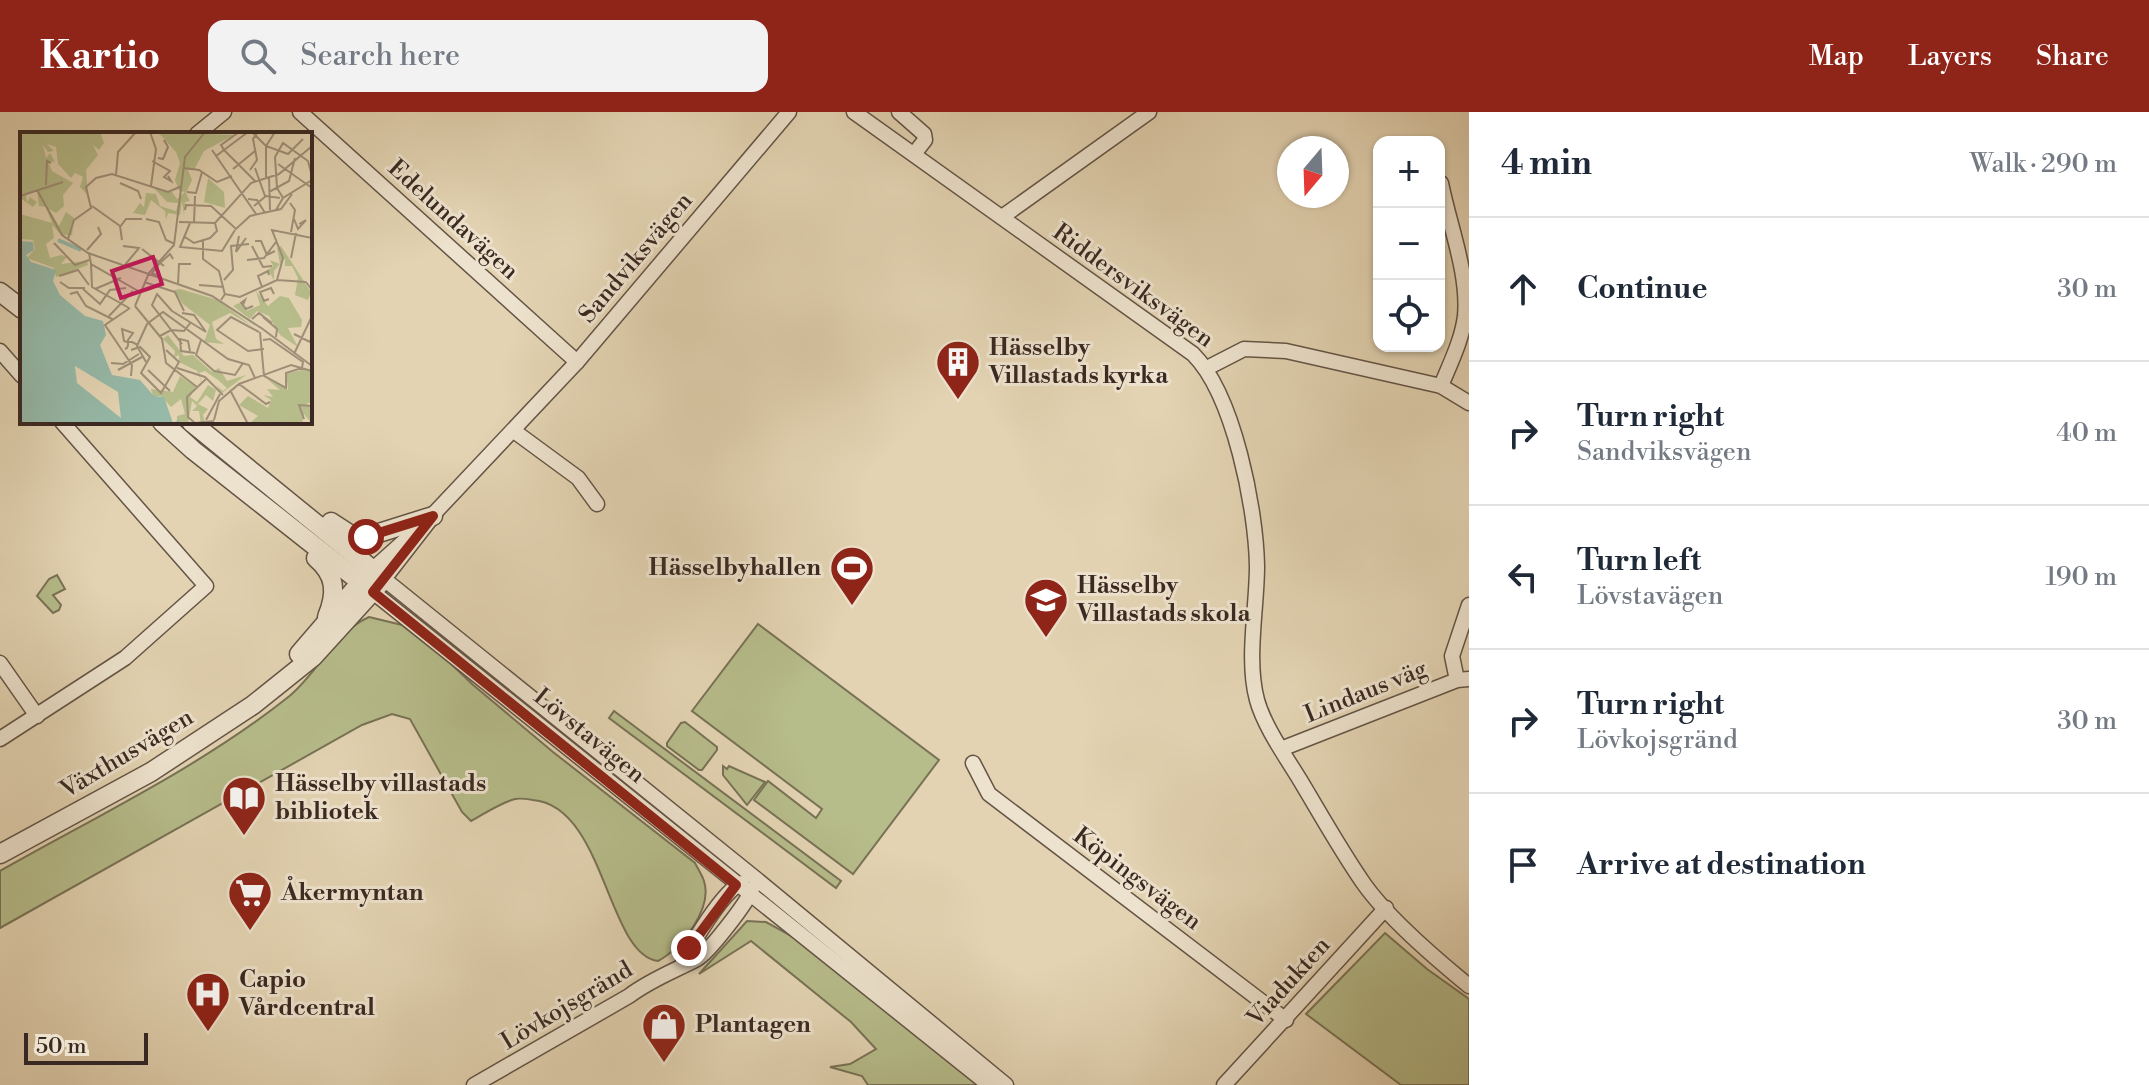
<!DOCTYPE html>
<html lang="en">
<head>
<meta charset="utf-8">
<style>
  :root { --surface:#fff; --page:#f2f2f3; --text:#1f2937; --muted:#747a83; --line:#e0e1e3; --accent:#8f2418 }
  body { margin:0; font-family:"Libre Bodoni",serif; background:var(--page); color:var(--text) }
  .controls { position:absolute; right:24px; top:24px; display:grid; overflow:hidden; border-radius:16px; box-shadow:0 2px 6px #0004 }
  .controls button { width:72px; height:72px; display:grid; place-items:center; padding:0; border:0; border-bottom:2px solid var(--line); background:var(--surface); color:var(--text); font:40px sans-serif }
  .compass { position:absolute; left:1277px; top:24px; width:72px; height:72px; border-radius:50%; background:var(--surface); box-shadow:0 2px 6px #0004; rotate:199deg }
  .scale { position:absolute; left:24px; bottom:20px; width:124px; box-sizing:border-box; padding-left:8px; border:4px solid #3a2922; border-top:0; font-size:22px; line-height:28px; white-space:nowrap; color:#3a2922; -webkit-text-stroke:6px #ede2cd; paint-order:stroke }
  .stop { position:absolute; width:24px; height:24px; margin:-18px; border:6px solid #8f2418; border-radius:50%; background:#fff }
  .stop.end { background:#8f2418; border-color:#fff; box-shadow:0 2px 8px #0008 }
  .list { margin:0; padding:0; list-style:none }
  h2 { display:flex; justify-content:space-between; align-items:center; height:104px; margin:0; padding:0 32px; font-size:34px }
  h2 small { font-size:26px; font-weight:400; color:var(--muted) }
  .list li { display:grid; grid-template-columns:52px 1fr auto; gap:24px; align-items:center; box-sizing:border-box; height:144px; padding:0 32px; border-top:2px solid var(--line) }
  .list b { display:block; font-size:30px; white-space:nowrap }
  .list p { margin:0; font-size:26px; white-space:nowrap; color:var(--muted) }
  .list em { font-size:26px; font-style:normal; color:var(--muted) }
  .icon { flex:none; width:44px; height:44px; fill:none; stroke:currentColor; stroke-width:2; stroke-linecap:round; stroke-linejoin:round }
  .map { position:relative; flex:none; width:1469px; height:973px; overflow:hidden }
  header { display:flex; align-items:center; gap:48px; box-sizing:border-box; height:112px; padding:0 40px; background:var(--accent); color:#fff }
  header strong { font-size:38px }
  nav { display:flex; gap:44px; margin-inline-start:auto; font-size:28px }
  .search { width:560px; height:72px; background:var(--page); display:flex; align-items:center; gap:20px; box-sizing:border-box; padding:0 28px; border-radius:16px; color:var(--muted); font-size:30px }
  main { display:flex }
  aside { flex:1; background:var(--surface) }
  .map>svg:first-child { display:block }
  .green { fill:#b6bc8a; stroke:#787256; stroke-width:2 }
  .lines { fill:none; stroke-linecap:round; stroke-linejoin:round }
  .minor-casing { stroke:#645446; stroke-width:17 }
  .tertiary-casing { stroke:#645446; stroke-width:21 }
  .minor { stroke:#ede2cd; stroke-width:14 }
  .tertiary { stroke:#ede2cd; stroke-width:18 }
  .route { stroke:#8f2418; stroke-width:10 }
  .labels { text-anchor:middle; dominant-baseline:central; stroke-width:6; stroke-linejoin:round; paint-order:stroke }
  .street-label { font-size:24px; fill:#3a2922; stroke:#ede2cd }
  .poi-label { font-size:24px; font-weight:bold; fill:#3a2922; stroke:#ede2cd; text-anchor:start }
  .inset-river { fill:none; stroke:#96b9a8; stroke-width:4 }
  .inset-road { fill:none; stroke:#9f8f78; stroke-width:2 }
  .view { fill:#c2185b; fill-opacity:0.15; stroke:#c2185b; stroke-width:4 }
  .inset-edge { fill:none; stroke:#3a2922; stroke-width:4 }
</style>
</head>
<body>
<header>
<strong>Kartio</strong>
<div class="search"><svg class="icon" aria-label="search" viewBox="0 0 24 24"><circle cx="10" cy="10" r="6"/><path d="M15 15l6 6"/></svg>Search here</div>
<nav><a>Map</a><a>Layers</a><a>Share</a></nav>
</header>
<main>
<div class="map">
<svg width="1469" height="973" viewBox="0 0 1469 973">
  <rect width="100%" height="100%" fill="#e3d3b2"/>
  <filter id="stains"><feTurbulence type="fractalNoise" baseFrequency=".0025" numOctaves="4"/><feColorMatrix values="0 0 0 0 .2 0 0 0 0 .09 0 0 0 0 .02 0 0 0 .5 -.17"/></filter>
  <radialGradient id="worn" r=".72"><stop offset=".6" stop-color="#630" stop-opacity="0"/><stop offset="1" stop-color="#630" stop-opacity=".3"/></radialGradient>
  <g class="green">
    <path d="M57,463L65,477L53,483L61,493L59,498L53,501L37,484L49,467Z"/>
    <path d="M369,505L402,513L446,547L472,572L553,640L695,751C698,757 702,763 704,769C713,797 681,837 658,849C607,843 605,694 533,688C527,687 520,686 515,687C500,691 484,702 471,709L462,700L410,607L392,602L362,613L0,816V759C97,704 200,655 287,586C317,563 333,521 369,505Z"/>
    <path d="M758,512L939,648L853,762L754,688L768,669L816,706L822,697L692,599Z"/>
    <path d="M614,599L841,769L836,776L609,606Z"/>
    <path d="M685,610L717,635V638L702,658H699L667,634V631L681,611Z"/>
    <path d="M723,654L727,657L729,654L765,670L747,693L723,663Z"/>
    <path d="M747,809L766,810L797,827L982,973H868L862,964L830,955L850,952L876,937L851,910L751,829L699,862Z"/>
    <path d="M1385,821L1427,857L1469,887V973H1401L1306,902Z"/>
  </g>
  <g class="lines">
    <g class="minor-casing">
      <g id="minor">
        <path d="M300,0L577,250"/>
        <path d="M854,0L1193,242C1234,283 1256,397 1257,454C1257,496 1246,548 1257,588C1264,614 1286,645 1300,668C1321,703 1341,739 1364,772C1388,806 1436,847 1469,874"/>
        <path d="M899,0L924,22L925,28L914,42"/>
        <path d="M197,22L224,0"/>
        <path d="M1441,71C1449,112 1469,162 1465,204C1462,228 1450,252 1441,274"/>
        <path d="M1002,105L1149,0"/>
        <path d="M0,239L22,264"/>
        <path d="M1207,256L1244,237L1286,239L1441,274L1469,291"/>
        <path d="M514,319L578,366L597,392"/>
        <path d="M433,404L384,467L755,766L1006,973"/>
        <path d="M427,409L577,250L789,0"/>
        <path d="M373,457L411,423"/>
        <path d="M373,480L989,973"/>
        <path d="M0,551L37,604"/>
        <path d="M1457,568L1452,544L1469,493"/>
        <path d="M0,627L125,546L206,474L62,310"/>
        <path d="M1281,637L1457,568L1469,567"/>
        <path d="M973,651L989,682L1286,908"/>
        <path d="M682,853C690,834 723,778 742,771"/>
        <path d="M474,973L629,884C650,868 674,859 697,847C709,840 748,790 752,777"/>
        <path d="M1224,973L1386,796"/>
      </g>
    </g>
    <g class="tertiary-casing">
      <g id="tertiary">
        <path d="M0,180L22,197"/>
        <path d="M162,310L193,338L373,480"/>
        <path d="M331,410L351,423L366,425L433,404"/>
        <path d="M316,446C336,463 337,481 327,505"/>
        <path d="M299,542L366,464"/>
        <path d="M0,742L151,660L253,593L313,545L384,467L191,310"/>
      </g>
    </g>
    <use href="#minor" class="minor"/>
    <use href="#tertiary" class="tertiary"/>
  </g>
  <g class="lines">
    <path class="route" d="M366,425L433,404L373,480L736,773L689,836"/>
  </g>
  <defs>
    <g id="building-pin" transform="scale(2.3)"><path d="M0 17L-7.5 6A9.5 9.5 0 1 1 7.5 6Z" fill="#8f2418" stroke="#ede2cd"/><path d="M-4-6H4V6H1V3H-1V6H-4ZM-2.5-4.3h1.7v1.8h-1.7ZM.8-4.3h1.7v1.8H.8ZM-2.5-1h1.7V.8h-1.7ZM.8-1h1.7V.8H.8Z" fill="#fff"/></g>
    <g id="stadium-pin" transform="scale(2.3)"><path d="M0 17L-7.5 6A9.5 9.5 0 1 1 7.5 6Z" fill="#8f2418" stroke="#ede2cd"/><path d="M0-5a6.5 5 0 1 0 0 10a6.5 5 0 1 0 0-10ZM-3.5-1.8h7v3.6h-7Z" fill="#fff"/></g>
    <g id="school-pin" transform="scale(2.3)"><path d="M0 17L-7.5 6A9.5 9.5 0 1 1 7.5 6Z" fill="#8f2418" stroke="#ede2cd"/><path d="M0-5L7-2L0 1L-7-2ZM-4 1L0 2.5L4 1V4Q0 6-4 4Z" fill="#fff"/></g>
    <g id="library-pin" transform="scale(2.3)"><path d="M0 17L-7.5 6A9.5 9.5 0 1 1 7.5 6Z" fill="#8f2418" stroke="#ede2cd"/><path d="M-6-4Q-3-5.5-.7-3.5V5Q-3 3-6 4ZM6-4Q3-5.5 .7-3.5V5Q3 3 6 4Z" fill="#fff"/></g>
    <g id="supermarket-pin" transform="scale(2.3)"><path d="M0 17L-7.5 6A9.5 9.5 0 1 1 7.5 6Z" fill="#8f2418" stroke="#ede2cd"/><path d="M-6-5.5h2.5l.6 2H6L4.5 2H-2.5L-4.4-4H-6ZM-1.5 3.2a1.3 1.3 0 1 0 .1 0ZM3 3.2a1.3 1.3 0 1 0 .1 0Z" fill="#fff"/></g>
    <g id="hospital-pin" transform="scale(2.3)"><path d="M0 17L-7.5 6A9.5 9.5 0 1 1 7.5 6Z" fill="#8f2418" stroke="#ede2cd"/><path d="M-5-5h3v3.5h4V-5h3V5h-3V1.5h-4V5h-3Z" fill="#fff"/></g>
    <g id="shop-pin" transform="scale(2.3)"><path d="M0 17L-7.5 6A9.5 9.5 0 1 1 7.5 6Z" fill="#8f2418" stroke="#ede2cd"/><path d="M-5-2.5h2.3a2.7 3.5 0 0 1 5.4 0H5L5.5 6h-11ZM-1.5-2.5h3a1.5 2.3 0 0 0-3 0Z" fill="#fff"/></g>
  </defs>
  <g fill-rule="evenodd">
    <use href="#building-pin" x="958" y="250"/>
    <use href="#stadium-pin" x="852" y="456"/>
    <use href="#school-pin" x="1046" y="488"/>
    <use href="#library-pin" x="244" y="686"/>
    <use href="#supermarket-pin" x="250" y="781"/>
    <use href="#hospital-pin" x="208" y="882"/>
    <use href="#shop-pin" x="664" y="913"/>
  </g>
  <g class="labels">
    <g class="street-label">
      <text transform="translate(453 108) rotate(42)">Edelundavägen</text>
      <text transform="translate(636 146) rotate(-50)">Sandviksvägen</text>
      <text transform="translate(1133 174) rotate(36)">Riddersviksvägen</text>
      <text transform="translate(1366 580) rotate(-22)">Lindaus väg</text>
      <text transform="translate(589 624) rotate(39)">Lövstavägen</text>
      <text transform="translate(127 642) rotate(-31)">Växthusvägen</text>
      <text transform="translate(1137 767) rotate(37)">Köpingsvägen</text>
      <text transform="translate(1289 870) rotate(-48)">Viadukten</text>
      <text transform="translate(567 894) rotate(-31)">Lövkojsgränd</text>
    </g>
    <g class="poi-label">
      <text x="989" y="236">Hässelby<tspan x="989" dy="28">Villastads kyrka</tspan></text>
      <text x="821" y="456" text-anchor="end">Hässelbyhallen</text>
      <text x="1077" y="474">Hässelby<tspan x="1077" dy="28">Villastads skola</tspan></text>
      <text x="275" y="672">Hässelby villastads<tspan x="275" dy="28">bibliotek</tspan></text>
      <text x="281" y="781">Åkermyntan</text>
      <text x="239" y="868">Capio<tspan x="239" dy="28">Vårdcentral</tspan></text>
      <text x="695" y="913">Plantagen</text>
    </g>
  </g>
  <g transform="translate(20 20)">
    <rect width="292" height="292" fill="#e3d3b2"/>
    <path d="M0,0H80L84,11L79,18L73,13L78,23L66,38L68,63L60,55L63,45L55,41L51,46L38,32L36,15L27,12L34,19L28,20L23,13L26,26L30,21L35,30L28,29L32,39L53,51L43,63L44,74L36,81L29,77L39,94L46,80L54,86L52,103H44L45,107L32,93L34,106L26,112L30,126L41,123L47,125L41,132L67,129L68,133L36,145L34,136L7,126L15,117L13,108L0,107V82L32,91L26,75L19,74L17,58L6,63L7,71L10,65L17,70L13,75L0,66ZM138,0L214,3L184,19L174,38H168L172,48L166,61L170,69L165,70L164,83L162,69L160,83L148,81L146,88L145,79L131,68L125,83L113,81L120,71L113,64L124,75L126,61L136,62L140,74L156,79L158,71L147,70L134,56L152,60L157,67L165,60L159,59L155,48L160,31L156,20ZM188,46L204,60L205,76L184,70ZM261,114L291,160L288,168L275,163L278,146L272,134H265V126L254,139V148L248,138L253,134L250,128L260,132L257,116ZM160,157L198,168L232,194L210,181L192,190L196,207L204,212L184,210L190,193L163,172L154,158ZM236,159L248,174L260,164L269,166L282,188L281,195L268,196L278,215L260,203L249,184L237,179L230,187L213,174L219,171L227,179L240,173ZM148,203L164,224L173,223L192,240L199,236L207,249L226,243L202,261L196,253L203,259L207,256L198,248L185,239L179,241L182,251L177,239L159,230V223L154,225L155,219L143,207ZM286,237L292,240V270L286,272L292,274V292L284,282L282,292H229L238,284L219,273L228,264L248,276L251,268L243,263L253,265L247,257L260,258L247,247L268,258L266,242ZM160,244L176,255L170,265L177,270L188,253L196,258L193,269L186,263L178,272L188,277L183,283L185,292H181L179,279H172L177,274L172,269L168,292H157V284L165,282L161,267L151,275L141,264H133L131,257L153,260Z" fill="#b6bc8a"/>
    <path d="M0,109L13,110L14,118L6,123L11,130L36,138L33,149L40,163L65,184L83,189L86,203L80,213L92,243L120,248L134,264L144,265L153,291L160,287L157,292H0ZM55,234L98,260L101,286L57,251Z" fill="#96b9a8" fill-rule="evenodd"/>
    <path class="inset-river" d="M38,108L61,118"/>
    <path class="inset-road" d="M130,0L136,17L131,54M232,0L246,14L268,22L283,7M192,18L236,82M204,18L235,49M204,18L201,13L219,0M196,24L228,0M138,26L143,27L148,15L144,8M132,29L150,39L144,45L151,49L148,44M258,32L292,56M164,36L179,38L197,50L212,44M235,36L245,64M213,37L235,19M230,38L237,28L233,7L238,0M96,43L98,20L116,0M246,45V14L255,0M249,45L250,78M100,51L118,59L121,67M26,53L27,29L31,31M17,58L42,103L68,121L192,164L241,196M167,60L176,61L182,40M249,60L269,49L275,26M0,64L43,50M263,66L257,56L255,25L263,11L288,29L292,44M228,67L237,68L245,81M270,71L275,78L271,100M72,74L100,94L102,108M234,74L246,64L260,66M165,78L166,73L191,74L216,97L230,84L261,77L272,62M256,78L263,66L292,48M126,87L139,90L146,108L155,112M274,87L278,97L286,88L279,92M159,90L195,91L231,51L259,42L292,14M174,90L175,64M170,91L160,115L202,119L215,98M100,95L106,87H122M219,104L216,120L226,106M165,105L174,111L190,106L197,99L195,91M48,107L54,88L71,76L66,55L76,46L92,42L148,60L162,54M183,109V127L199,139L205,163M235,109H241L247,123L255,119M34,111L55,133L69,128M103,114L119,116L104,134M232,114L243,135L252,134M122,117L144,134M67,118L81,102L78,95M69,121L71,132L120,160M271,126L276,101M227,128L244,126L256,110M71,132L72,155L109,176M128,142L154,113L165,25L185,0M39,144L58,138L69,153M138,144L132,141L140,131L150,122L153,127M204,148L213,138L211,114L229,112M257,148L263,126L252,98L292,106M40,150L49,156H65M124,150L155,160L164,179M286,150L292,158V184M158,152L159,132H171M179,153L204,155M242,155L238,144L248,139L249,143M63,157L80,172L90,158L106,156M75,157L101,146M50,162L57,160L66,174L94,188M249,167L244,169L240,160L251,156L254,162M201,168L205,162L220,165L257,148L286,150M223,173L225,168L221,171L226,177L233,174M115,174L142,207L146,231L177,255M115,174L129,141M110,176L85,193L112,233L111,244M152,179L137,162L132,173L162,212M152,179L186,200M162,181L174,183L186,200M89,184L113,159M243,185L257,197L256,205M232,187L239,181L252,191M240,195L292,234M239,200L211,185L197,198L228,219L244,217M240,200L244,244L266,256V241L282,236L283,230L250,207L243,208M274,202L290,210L292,204M140,204L151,198L164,199L171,190M181,208L176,223L194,239L215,243L223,231M105,217L107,216L108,213V208L113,201L102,197L104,209L107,210H112L118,213M111,218L120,215L130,225L121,241L141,261L159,230L146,218M170,219L168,209L160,207L161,219L175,221M274,222L292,184M126,230L117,214L127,192L143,180L208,227L229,233L235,246M91,231L103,232L119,222M157,236L185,245L203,263M98,238L122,225M128,238L150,259M186,247L167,265L168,285L175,291L194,289M219,252L246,272L250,270M210,258L228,292M284,287L279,273L292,274M186,288L200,262M194,288L199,269L219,252L271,233L292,239"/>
    <path class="view" d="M133,125L142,152L101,166L92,139Z"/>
    <rect width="292" height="292" class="inset-edge"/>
  </g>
  <rect width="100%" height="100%" filter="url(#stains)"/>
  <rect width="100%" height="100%" fill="url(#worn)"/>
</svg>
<div class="controls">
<button>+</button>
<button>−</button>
<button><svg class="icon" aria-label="locate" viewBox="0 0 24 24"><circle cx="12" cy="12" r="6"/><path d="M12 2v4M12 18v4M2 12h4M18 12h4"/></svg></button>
</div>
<svg class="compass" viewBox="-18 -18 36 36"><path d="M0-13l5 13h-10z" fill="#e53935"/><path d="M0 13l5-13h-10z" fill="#747a83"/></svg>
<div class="scale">50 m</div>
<div class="stop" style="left:366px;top:425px"></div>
<div class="stop end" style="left:689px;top:836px"></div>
</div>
<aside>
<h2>4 min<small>Walk · 290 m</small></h2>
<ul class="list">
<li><svg class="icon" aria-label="ahead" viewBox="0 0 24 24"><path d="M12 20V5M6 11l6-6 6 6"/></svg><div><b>Continue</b></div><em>30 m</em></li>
<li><svg class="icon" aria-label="right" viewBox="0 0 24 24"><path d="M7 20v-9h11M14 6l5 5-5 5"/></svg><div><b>Turn right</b><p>Sandviksvägen</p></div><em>40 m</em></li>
<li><svg class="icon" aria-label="left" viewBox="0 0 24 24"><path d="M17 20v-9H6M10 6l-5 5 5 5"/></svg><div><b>Turn left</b><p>Lövstavägen</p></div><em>190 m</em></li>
<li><svg class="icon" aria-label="right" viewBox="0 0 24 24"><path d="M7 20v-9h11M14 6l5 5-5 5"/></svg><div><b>Turn right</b><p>Lövkojsgränd</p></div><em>30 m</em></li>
<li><svg class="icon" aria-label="arrive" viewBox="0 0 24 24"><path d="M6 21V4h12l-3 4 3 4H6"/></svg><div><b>Arrive at destination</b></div></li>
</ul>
</aside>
</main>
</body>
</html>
